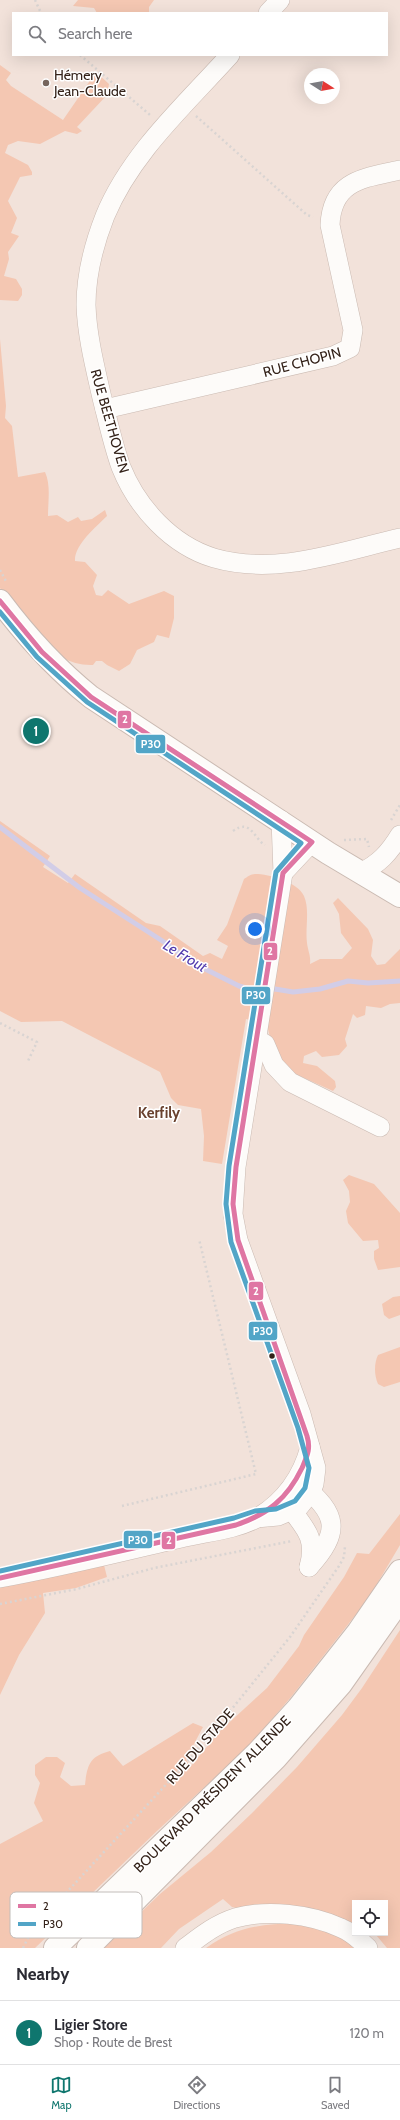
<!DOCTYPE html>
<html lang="en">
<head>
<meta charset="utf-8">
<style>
  :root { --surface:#fff; --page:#f7f7f7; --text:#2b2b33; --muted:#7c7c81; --line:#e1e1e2; --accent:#0f766e }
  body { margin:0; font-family:Cabin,sans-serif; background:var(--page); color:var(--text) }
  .controls { position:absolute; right:12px; bottom:12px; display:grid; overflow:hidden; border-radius:0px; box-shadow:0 4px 16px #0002 }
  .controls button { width:36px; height:36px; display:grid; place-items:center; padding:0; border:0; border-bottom:1px solid var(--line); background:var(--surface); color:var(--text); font:20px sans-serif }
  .compass { position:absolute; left:304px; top:68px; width:36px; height:36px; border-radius:50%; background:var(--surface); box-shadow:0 4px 16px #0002; rotate:101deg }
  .you { position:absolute; left:255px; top:929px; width:14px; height:14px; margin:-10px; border:3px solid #fff; border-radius:50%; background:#1a73e8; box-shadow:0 0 0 6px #1a73e833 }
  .badge { display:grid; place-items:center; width:26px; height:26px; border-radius:50%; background:var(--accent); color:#fff; font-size:13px; font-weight:700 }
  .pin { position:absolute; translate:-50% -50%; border:2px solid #fff; box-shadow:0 1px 4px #0006 }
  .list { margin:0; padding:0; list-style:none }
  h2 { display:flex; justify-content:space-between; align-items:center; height:52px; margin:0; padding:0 16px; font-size:17px }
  h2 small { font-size:13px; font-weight:400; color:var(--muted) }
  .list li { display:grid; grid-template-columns:26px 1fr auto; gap:12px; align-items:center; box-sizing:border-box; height:64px; padding:0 16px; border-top:1px solid var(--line) }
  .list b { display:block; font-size:15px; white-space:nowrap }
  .list p { margin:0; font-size:13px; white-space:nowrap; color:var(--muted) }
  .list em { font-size:13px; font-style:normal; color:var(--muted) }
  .icon { flex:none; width:22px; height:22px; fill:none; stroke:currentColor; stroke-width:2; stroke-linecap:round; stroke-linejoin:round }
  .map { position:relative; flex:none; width:400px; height:1948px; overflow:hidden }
  .search { position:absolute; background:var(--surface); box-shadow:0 4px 16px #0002; left:12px; right:12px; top:12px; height:44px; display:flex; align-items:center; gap:10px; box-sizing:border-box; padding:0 14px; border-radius:0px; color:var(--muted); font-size:15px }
  .sheet { height:116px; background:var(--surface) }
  nav { display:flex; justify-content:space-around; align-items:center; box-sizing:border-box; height:56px; border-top:1px solid var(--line); background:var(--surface); font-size:11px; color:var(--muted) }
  nav a { display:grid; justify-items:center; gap:2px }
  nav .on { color:var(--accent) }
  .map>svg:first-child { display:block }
  .green { fill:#f4c7b2 }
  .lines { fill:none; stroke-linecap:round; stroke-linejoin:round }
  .stream { stroke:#d2cde7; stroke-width:5 }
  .minor-casing { stroke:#cabab2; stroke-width:20 }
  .major-casing { stroke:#cabab2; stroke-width:24 }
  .path { stroke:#d9d4d2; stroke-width:2.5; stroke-dasharray:2 3; stroke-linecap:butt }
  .minor { stroke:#fdfbf9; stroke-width:19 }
  .major { stroke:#fdfbf9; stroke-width:22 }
  .bus-1-casing { stroke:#fff; stroke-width:8 }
  .bus-2-casing { stroke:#fff; stroke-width:8 }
  .bus-1 { stroke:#df76a3; stroke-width:5 }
  .bus-2 { stroke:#52a5c7; stroke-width:5 }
  .poi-dot { fill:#76655d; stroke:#fff; stroke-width:1.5 }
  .bus-dot { fill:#342219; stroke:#fff; stroke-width:1.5 }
  .labels { text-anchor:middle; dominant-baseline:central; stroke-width:3; stroke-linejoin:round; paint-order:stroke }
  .poi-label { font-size:14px; fill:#342219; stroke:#fff; text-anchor:start }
  .street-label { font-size:14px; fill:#342219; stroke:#fff }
  .water-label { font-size:15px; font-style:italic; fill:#5039ad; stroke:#fff }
  .neighbourhood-label { font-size:15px; font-weight:bold; fill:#69412e; stroke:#fff }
  .key { fill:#fff; stroke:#c2bdba; stroke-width:1 }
  .key-label { font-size:11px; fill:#342219 }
  .line-badge { stroke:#fff; stroke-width:1.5 }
  .badge-label { font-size:11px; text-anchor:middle; font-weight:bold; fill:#fff }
</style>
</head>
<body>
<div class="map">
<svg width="400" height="1948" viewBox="0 0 400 1948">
  <rect width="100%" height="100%" fill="#f2e2da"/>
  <g class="green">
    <path d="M78,0H154L149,7V13H97L94,8L73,6Z"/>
    <path d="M0,65L11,73L6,80L11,86L63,120L96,72L109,84L107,95L77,127L82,131L77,134L65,131L40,144L18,141L8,145L5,153L28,165L32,172V175L20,177L8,201L17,218L11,233L19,236L8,252L9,259L4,276L16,279L22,289V295L18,301L0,300Z"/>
    <path d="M0,339L6,406L5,418L12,426L18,477L45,472C51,485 48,501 48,516L57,515L68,522L78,517L81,521L92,519L105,510L107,516C96,527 74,545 75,561L85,562L97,575L93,586L96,595L102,596L108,590L129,604L164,591L174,596V618L169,638L157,635L154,642L137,650L130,664L119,671L107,665L102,661H96L93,665C50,667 21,618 0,588Z"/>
    <path d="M0,821L50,856L43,867L68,883L75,874L146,923L160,926L203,956L210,953L222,959L228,946L217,940L227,925L244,879C247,877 251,874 255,874C269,874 298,882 304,896C310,910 305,928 307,943C308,951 311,956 310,964L320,959H342L352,948L341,933L339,914L333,903L338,898L368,929L373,940L371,956L377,965L385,964L400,949V1003L390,1004L381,1008L366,1006L365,1015L357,1018L353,1014L345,1039L347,1046L339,1055L322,1057L316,1051L304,1056L303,1063L317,1066L335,1081L336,1087L333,1091L293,1073L273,1050L267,1025L246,1019L222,1164L203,1161L204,1136L201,1109L178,1105L171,1098L160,1072L62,1021L21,1022L0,1011Z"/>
    <path d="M349,1175L374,1184L400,1213V1267L378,1270L374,1259V1251L379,1248L378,1240L363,1241L348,1223L346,1211L350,1202L349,1191L343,1180Z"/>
    <path d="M400,1296V1315L389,1319L384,1315L382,1304L393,1297Z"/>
    <path d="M400,1347V1382L384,1387L378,1384C374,1375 374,1363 378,1355Z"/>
    <path d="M400,1514V1545L368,1599L291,1697L247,1748L158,1830L35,1948H0V1844L43,1821L34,1803L40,1783L35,1775V1765L46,1757H57L65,1763L60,1777L71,1786L85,1785C87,1765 90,1756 110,1751L123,1766L193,1723L203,1727L186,1759L190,1767L221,1730L267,1688L299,1646L304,1635L344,1577L357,1553L369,1554Z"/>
    <path d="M104,1565L107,1577L76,1588L43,1593L45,1613L19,1655L0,1695V1576Z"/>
    <path d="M400,1630V1948H387L376,1935L372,1933H385V1903H355V1925L314,1909L245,1910L232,1907L223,1899L179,1929L161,1948H104L160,1894L211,1852L251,1814L297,1767L342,1715L362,1688Z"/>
    <path d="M296,1923L338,1935L355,1948H206C235,1927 262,1924 296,1923Z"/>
  </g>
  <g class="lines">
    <path class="stream" d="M0,827L80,888L164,942L193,963L239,986L253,990L275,989L293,992L320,989L348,981L368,983L400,981"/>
    <g class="minor-casing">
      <g id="minor">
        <path d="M268,13L280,0"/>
        <path d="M230,55C185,105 131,153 105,216C94,244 86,274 86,305C87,336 95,367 102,398C108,421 113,445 121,467C137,507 171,545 214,558C276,576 339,552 400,538"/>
        <path d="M105,409L333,356L350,348L353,330L330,225C332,179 366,178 400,170"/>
        <path d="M283,873L312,842"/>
        <path d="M360,873C379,864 389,853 400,835"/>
        <path d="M257,1039L265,1044L274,1065L290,1082L380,1127"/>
        <path d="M302,1485C338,1514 341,1532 309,1567"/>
        <path d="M285,1501C302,1526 318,1535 309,1567"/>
        <path d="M256,1518L278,1516L299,1507L311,1492L314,1484L316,1468L301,1414L238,1240L233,1214L236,1167L283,873L281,820"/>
        <path d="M0,1578C61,1567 121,1552 181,1538C205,1532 235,1530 257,1518C284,1502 302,1477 310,1447"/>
        <path d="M185,1948C201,1936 216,1924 235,1918C267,1909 311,1914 341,1928C351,1932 360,1940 368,1948"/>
      </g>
    </g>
    <g class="major-casing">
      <g id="major">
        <path d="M0,601C27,637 56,669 91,697L328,853L400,896"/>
        <path d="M55,1948L257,1753L298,1708L358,1632L400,1571"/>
        <path d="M88,1948L276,1758L341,1684L400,1600"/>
      </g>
    </g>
    <g class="path">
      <path d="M35,0L41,13"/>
      <path d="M80,55L150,115"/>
      <path d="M196,116L307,215L313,217"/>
      <path d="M0,570L7,583"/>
      <path d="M391,820L400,805"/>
      <path d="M233,831C251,818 254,839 265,845"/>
      <path d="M344,840L367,839L369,847"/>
      <path d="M0,1023L37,1042L28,1061"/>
      <path d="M122,1506L256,1474L199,1239"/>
      <path d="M0,1604L77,1589L154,1568L292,1541"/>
      <path d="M23,1948L32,1930L185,1764L231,1710L290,1637L339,1566L344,1557L345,1546"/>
    </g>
    <use href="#minor" class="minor"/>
    <use href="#major" class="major"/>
    <g class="bus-1-casing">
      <path id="bus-1" d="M0,601L42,652L91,697L312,842L283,873L236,1167L233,1204L238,1240L307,1436C311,1449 307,1456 302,1468C287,1499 268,1514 236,1525L0,1578"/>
    </g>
    <g class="bus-2-casing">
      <path id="bus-2" d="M0,612L37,657L87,702L301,843L276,872L229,1166L226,1204L231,1242L298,1428L309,1468L305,1488L295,1501L276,1509L255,1511L234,1518L0,1571"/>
    </g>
    <use href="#bus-1" class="bus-1"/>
    <use href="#bus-2" class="bus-2"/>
  </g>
  <circle class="poi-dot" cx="46" cy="83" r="4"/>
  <circle class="bus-dot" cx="272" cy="1356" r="3.5"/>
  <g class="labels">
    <g class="poi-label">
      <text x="54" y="75">Hémery<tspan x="54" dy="16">Jean-Claude</tspan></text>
    </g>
    <g class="street-label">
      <text transform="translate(302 362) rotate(-15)">RUE CHOPIN</text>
      <text transform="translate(110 421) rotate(74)">RUE BEETHOVEN</text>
      <text transform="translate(200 1746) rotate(-49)">RUE DU STADE</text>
      <text transform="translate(212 1794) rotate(-45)">BOULEVARD PRÉSIDENT ALLENDE</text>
    </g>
    <g class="water-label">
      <text transform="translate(185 956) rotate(31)">Le Frout</text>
    </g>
    <g class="neighbourhood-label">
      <text x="159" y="1113">Kerfily</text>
    </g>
  </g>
  <rect x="10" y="1892" width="132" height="46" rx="6" class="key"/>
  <rect x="18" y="1904" width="18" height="4" fill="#df76a3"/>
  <rect x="18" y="1922" width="18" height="4" fill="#52a5c7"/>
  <g class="key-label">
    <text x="43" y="1910">2</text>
    <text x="43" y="1928">P30</text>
  </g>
  <g class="line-badge">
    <rect x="117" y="710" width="15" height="19" rx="4" fill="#df76a3"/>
    <rect x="135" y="734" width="31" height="20" rx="4" fill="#52a5c7"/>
    <rect x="263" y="942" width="15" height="19" rx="4" fill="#df76a3"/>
    <rect x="241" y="986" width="30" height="19" rx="4" fill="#52a5c7"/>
    <rect x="248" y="1281" width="16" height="20" rx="4" fill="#df76a3"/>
    <rect x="248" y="1321" width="30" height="20" rx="4" fill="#52a5c7"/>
    <rect x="123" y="1530" width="30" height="19" rx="4" fill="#52a5c7"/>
    <rect x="161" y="1531" width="15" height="19" rx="4" fill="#df76a3"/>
  </g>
  <g class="badge-label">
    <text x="125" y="723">2</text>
    <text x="151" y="748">P30</text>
    <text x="270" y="955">2</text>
    <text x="256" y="999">P30</text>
    <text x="256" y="1295">2</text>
    <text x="263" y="1335">P30</text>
    <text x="138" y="1544">P30</text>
    <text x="169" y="1544">2</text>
  </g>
</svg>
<div class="controls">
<button><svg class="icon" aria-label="locate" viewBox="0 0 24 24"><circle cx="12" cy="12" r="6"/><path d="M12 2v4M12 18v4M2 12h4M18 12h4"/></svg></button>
</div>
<svg class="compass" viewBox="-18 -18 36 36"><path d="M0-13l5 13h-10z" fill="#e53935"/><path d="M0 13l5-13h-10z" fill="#7c7c81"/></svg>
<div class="you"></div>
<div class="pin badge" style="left:36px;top:731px">1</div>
<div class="search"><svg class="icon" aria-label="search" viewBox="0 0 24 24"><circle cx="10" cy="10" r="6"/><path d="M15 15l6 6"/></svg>Search here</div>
</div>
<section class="sheet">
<h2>Nearby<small></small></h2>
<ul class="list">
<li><span class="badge">1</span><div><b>Ligier Store</b><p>Shop · Route de Brest</p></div><em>120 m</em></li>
</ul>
</section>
<nav>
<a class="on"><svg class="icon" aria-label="map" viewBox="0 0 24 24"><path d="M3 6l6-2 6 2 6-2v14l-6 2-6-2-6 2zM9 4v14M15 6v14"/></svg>Map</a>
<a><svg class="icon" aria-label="directions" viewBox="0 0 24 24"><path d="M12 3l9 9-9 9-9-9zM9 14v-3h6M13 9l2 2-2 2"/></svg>Directions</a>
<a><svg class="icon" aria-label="saved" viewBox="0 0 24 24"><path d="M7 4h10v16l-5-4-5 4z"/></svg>Saved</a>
</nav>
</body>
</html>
